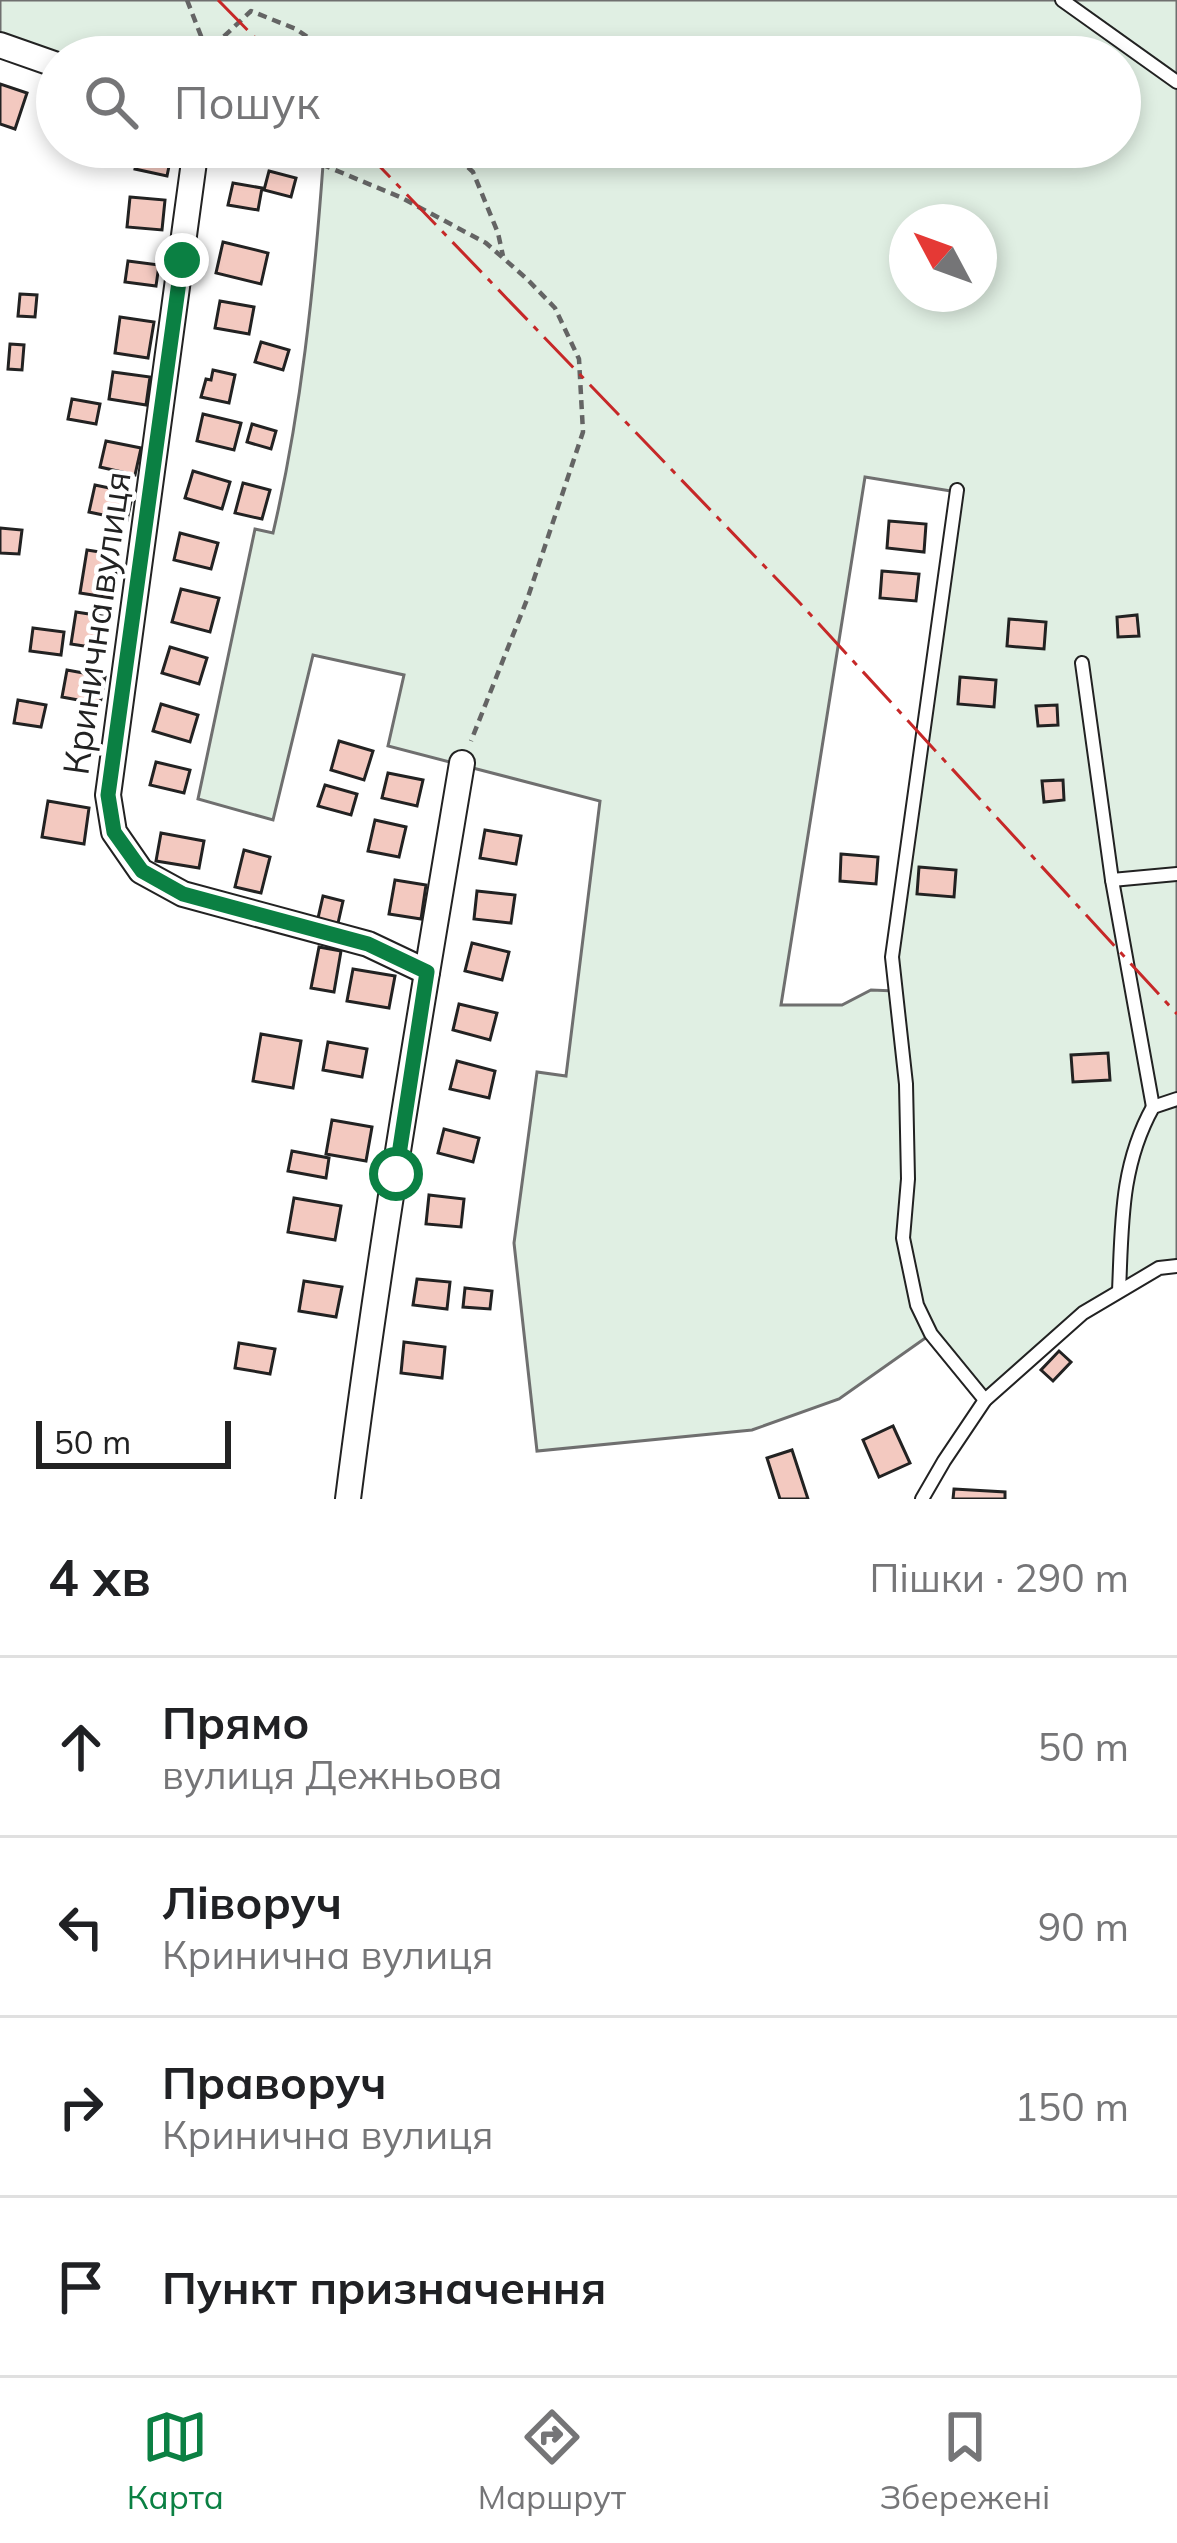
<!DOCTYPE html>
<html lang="uk">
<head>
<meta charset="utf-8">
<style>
  :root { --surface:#fff; --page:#f6f6f6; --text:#202124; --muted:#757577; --line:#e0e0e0; --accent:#0b8043 }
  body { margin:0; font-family:Mulish,sans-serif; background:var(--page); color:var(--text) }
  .compass { position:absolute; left:889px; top:204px; width:108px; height:108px; border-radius:50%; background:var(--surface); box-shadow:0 6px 18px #0003; rotate:311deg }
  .scale { position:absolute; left:36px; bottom:30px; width:195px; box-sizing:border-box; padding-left:12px; border:6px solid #222; border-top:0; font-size:33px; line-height:42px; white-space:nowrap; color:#222; -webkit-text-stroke:9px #fff; paint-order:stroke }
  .stop { position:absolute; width:36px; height:36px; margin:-27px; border:9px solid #0b8043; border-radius:50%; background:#fff }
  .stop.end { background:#0b8043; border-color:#fff; box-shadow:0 3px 12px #0008 }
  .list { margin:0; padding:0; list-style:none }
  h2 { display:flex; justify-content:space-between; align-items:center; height:156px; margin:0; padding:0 48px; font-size:51px }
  h2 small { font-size:39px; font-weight:400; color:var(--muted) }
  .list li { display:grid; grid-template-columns:78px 1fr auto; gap:36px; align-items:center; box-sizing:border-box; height:180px; padding:0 48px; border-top:3px solid var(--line) }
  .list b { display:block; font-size:45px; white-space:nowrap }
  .list p { margin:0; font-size:39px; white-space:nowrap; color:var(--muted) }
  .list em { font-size:39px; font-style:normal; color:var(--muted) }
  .icon { flex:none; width:66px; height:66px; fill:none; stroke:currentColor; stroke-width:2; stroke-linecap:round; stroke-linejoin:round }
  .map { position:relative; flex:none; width:1177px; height:1499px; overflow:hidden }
  .search { position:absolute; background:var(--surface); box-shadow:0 6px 18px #0003; left:36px; right:36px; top:36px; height:132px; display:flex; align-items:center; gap:30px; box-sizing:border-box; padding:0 42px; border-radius:66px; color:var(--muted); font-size:45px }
  .sheet { height:876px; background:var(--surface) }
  nav { display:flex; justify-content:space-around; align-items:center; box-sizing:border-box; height:168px; border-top:3px solid var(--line); background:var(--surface); font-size:33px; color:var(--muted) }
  nav a { display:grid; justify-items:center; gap:6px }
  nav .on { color:var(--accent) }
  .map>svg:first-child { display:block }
  .green { fill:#e0efe3; stroke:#6f6f6f; stroke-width:3; fill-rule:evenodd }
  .building { fill:#f3c9c0; stroke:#222; stroke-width:3 }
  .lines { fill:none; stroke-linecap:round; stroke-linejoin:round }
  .lane-casing { stroke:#222; stroke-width:16 }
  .street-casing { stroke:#222; stroke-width:28 }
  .path { stroke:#646464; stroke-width:4.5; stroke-dasharray:9 6; stroke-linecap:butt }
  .lane { stroke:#fff; stroke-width:12 }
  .street { stroke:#fff; stroke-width:24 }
  .power { stroke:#c62828; stroke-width:3; stroke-dasharray:42 9 6 9; stroke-linecap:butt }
  .route { stroke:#0b8043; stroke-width:15 }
  .labels { text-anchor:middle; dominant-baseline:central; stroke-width:9; stroke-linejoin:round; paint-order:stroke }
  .street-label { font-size:36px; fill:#222; stroke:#fff }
</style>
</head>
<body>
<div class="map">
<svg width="1177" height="1499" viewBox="0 0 1177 1499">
  <rect width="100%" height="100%" fill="#fff"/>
  <path class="green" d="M0,0H1177V1266C1119,1271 1029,1361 985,1400L931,1334L839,1399L752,1430L537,1451L514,1243L537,1072L566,1076L600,801L388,746L404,675L313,655L273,820L198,799L255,529L273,533C301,413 314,288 323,165L280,147H1120V57H57L0,45ZM907,222H979V294H907ZM865,477L957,492L892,957L895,991L871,990L842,1005H781Z"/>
  <g class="building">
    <path d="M0,84L27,93L15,129L0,124Z"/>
    <path d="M140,147H173L167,176L135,169Z"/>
    <path d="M269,171L296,178L291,197L264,190Z"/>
    <path d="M233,183L262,188L258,210L228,205Z"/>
    <path d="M130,197L165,200L162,230L127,227Z"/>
    <path d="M223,242L268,253L261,284L216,273Z"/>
    <path d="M128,261L159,265L156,286L125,282Z"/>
    <path d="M20,294L37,295L35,317L18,316Z"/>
    <path d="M220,301L254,307L249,334L215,328Z"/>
    <path d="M120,317L154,322L148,358L115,353Z"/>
    <path d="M261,342L289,350L283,370L255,362Z"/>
    <path d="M10,344L24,345L22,370L8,369Z"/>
    <path d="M213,370L235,375L229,403L201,397L206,379L211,380Z"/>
    <path d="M113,372L150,377L146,405L109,399Z"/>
    <path d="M72,399L100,404L96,424L68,419Z"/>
    <path d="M203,414L241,423L234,450L197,441Z"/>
    <path d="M252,424L276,431L271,449L247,442Z"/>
    <path d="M106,441L141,448L135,475L100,467Z"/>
    <path d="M193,471L230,482L222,509L185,498Z"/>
    <path d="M243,483L270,490L262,519L235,513Z"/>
    <path d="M95,485L133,493L127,520L89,512Z"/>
    <path d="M889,521L926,524L924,552L887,548Z"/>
    <path d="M0,528L22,530L19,554L0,553Z"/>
    <path d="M180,533L218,543L211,569L174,560Z"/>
    <path d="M87,550L119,555L112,598L80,593Z"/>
    <path d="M882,571L919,574L916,601L880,598Z"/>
    <path d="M181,589L219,598L210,632L172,622Z"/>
    <path d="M76,612L102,616L97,648L71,644Z"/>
    <path d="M1137,615L1139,636L1118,637L1117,617Z"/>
    <path d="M1009,619L1046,622L1044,649L1007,646Z"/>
    <path d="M33,628L64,632L61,655L30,651Z"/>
    <path d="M170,647L207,658L199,684L162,673Z"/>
    <path d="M67,670L105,677L100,704L62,697Z"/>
    <path d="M960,677L996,680L994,707L958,704Z"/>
    <path d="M18,700L46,705L41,727L14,723Z"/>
    <path d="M161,704L198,715L190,742L153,731Z"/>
    <path d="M1057,705L1058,725L1038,726L1036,706Z"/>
    <path d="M339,741L373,751L364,780L331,770Z"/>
    <path d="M156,762L190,770L184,793L150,785Z"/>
    <path d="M388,773L423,780L417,806L382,798Z"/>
    <path d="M1063,780L1064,800L1044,802L1042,781Z"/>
    <path d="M325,785L357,794L351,815L318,806Z"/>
    <path d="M48,801L89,808L84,844L42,837Z"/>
    <path d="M375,820L406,827L399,857L368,851Z"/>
    <path d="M485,830L521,836L516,864L480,858Z"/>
    <path d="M161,833L204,841L199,868L156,861Z"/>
    <path d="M244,850L270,857L261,893L235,887Z"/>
    <path d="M841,854L878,857L876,884L840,881Z"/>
    <path d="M919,867L956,870L954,897L917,894Z"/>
    <path d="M395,880L426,885L421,919L389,914Z"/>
    <path d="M477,891L515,895L511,923L474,919Z"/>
    <path d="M323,896L343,901L336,932L316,927Z"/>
    <path d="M472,943L509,952L502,980L465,971Z"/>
    <path d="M319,947L341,951L334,992L311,988Z"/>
    <path d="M353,969L395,976L389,1008L347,1001Z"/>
    <path d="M459,1004L497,1013L490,1040L453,1030Z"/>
    <path d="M261,1034L301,1041L293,1088L253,1081Z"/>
    <path d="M328,1042L367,1049L362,1077L323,1070Z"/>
    <path d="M1108,1053L1110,1080L1073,1082L1071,1055Z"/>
    <path d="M457,1061L495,1071L489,1098L450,1089Z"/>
    <path d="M332,1120L372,1127L366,1161L326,1154Z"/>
    <path d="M444,1129L479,1138L473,1162L438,1153Z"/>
    <path d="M292,1151L329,1158L326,1178L288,1171Z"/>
    <path d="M429,1195L464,1199L461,1227L426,1224Z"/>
    <path d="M294,1198L341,1206L335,1240L288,1232Z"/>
    <path d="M417,1279L450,1282L447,1309L413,1305Z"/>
    <path d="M304,1281L342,1287L336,1317L299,1311Z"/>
    <path d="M465,1288L492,1291L490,1309L463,1307Z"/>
    <path d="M404,1342L445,1347L442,1378L401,1373Z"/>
    <path d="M239,1343L275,1349L270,1374L235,1368Z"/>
    <path d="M1059,1351L1071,1362L1053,1381L1041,1370Z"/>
    <path d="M893,1426L910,1463L879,1477L863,1440Z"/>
    <path d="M792,1450L808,1499H780L767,1458Z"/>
    <path d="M954,1489L1005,1492V1499H953Z"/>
  </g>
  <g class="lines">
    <g class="lane-casing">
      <g id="lane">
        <path d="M1062,0L1177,82"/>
        <path d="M957,490L892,957L906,1084L908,1179L903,1238L917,1305L931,1334L985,1400"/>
        <path d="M1082,663L1112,880L1153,1107"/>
        <path d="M1112,880L1177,874"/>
        <path d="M1119,1291C1122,1225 1120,1166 1153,1107L1177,1099"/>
        <path d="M922,1499L944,1461L985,1400L1083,1313L1159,1268L1177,1266"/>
      </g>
    </g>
    <g class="street-casing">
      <g id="street">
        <path d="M0,45L57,65"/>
        <path d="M196,147L108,795L114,832L141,871L183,894L368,944L427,972"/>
        <path d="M348,1499C379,1253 421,1008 462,763"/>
      </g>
    </g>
    <g class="path">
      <path d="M187,0L201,36L200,57"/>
      <path d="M202,57L251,11L296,29L336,57"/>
      <path d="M280,147L400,197L486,243L527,279L555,308L579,359L583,432L528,597L471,741"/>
      <path d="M446,147L473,172L498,233L503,256"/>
    </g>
    <use href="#lane" class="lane"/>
    <use href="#street" class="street"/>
    <g class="power">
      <path d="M218,0L274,57"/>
      <path d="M361,147L798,601L1177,1014"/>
    </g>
  </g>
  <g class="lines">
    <path class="route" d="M182,260L108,795L114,832L142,871L183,894L368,944L427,972L396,1174"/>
  </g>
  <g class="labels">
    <g class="street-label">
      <text transform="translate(96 623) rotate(-82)">Кринична вулиця</text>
    </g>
  </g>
</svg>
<svg class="compass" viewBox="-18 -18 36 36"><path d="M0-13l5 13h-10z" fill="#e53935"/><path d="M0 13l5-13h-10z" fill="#757577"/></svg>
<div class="scale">50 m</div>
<div class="stop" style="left:396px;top:1174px"></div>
<div class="stop end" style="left:182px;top:260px"></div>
<div class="search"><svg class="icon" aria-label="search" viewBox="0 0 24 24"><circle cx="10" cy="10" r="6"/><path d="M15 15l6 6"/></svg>Пошук</div>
</div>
<section class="sheet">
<h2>4 хв<small>Пішки · 290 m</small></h2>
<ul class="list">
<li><svg class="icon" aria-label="ahead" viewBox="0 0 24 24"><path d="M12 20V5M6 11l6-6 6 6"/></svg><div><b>Прямо</b><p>вулиця Дежньова</p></div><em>50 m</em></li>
<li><svg class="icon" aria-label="left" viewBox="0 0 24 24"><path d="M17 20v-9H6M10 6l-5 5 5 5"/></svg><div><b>Ліворуч</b><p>Кринична вулиця</p></div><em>90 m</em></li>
<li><svg class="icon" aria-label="right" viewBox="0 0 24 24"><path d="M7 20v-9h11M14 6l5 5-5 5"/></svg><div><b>Праворуч</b><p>Кринична вулиця</p></div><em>150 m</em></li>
<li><svg class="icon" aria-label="arrive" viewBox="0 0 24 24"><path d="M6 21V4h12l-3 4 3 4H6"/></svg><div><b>Пункт призначення</b></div></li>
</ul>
</section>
<nav>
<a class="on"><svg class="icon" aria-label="map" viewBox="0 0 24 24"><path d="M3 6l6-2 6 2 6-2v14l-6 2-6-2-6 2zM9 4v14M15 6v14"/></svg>Карта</a>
<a><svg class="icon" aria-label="directions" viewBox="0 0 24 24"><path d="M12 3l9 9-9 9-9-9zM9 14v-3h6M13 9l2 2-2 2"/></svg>Маршрут</a>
<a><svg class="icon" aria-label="saved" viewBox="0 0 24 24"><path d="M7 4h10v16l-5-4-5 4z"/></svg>Збережені</a>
</nav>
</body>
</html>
